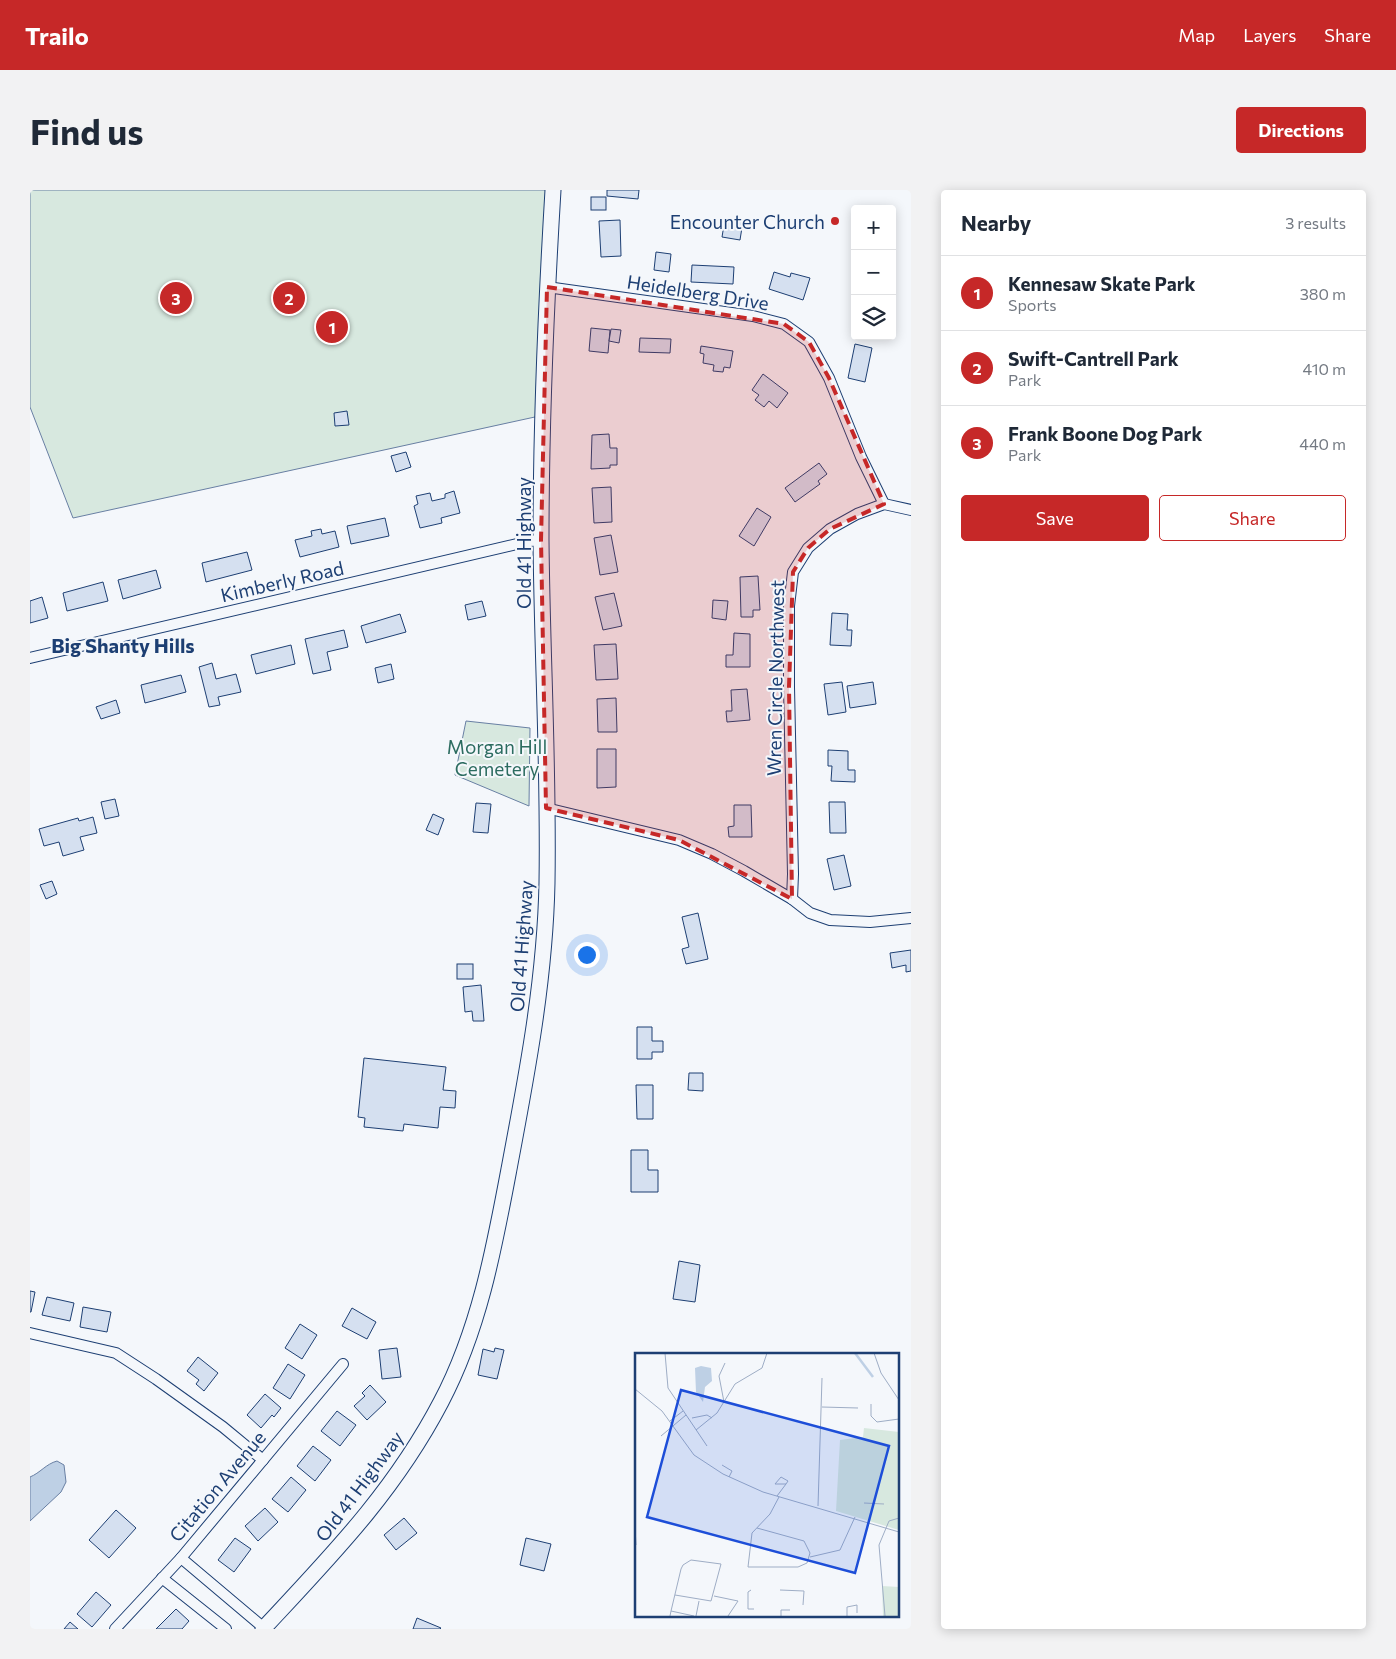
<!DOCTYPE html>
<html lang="en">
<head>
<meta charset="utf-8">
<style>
  :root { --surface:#fff; --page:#f2f2f3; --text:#1f2937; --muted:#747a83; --line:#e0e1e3; --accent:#c62828 }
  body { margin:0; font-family:Commissioner,sans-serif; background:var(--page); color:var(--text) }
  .controls { position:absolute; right:15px; top:15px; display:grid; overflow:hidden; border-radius:5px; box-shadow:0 2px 12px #0003 }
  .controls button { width:45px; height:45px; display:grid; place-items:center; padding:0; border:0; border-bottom:1px solid var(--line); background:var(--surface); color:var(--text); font:25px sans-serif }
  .you { position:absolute; left:556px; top:764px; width:18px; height:18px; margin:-12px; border:4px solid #fff; border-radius:50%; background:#1a73e8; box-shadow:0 0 0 8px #1a73e833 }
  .badge { display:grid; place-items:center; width:32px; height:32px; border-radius:50%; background:var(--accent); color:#fff; font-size:16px; font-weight:700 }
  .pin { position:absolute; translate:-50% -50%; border:2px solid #fff; box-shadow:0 1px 5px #0006 }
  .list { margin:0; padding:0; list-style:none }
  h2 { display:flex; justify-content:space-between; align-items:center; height:65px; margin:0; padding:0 20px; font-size:21px }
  h2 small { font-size:16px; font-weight:400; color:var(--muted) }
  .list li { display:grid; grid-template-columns:32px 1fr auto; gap:15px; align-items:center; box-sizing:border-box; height:75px; padding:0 20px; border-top:1px solid var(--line) }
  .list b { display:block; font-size:19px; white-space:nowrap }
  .list p { margin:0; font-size:16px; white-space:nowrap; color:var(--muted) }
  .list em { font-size:16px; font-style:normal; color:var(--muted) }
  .actions { display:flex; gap:10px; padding:15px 20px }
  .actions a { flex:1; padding:11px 0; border:1px solid var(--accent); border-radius:5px; text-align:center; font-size:18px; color:var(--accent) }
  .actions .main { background:var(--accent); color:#fff }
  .icon { flex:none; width:28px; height:28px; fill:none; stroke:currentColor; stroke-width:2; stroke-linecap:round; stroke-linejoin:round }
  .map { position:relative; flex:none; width:881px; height:1439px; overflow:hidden; border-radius:5px }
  header { display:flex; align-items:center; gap:30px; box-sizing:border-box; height:70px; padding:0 25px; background:var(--accent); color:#fff }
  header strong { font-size:24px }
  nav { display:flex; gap:28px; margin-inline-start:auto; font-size:18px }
  .intro { display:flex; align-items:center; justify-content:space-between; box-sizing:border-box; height:120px; padding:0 30px }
  h1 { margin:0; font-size:35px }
  .button { padding:12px 22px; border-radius:5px; background:var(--accent); color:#fff; font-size:18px; font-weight:700 }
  main { display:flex; gap:30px; padding:0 30px }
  aside { flex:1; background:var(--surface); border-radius:5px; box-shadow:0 2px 12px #0003 }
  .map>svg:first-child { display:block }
  .green { fill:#d7e8df; stroke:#687fa3 }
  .water { fill:#bed0e5; stroke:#687fa3 }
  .building { fill:#d5e0f0; stroke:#1d3f73 }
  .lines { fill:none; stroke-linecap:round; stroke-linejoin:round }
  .minor-casing { stroke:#1d3f73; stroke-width:12 }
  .secondary-casing { stroke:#1d3f73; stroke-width:17 }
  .minor { stroke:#f4f7fb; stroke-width:10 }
  .secondary { stroke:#f4f7fb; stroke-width:15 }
  .marked { fill:#c62828; fill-opacity:0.2; stroke:#c62828; stroke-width:4; stroke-dasharray:10 6; stroke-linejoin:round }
  .poi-dot { fill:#c62828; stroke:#f4f7fb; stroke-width:2 }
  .labels { text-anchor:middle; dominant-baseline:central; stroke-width:4; stroke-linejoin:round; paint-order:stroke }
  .poi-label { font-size:19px; fill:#1d3f73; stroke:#f4f7fb; text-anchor:end }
  .street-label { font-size:19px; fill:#1d3f73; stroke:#f4f7fb }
  .park-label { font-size:19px; fill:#2c6c60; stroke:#f4f7fb }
  .neighbourhood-label { font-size:20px; font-weight:bold; fill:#1d3f73; stroke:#f4f7fb }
  .inset-river { fill:none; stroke:#bed0e5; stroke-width:2.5 }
  .inset-road { fill:none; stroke:#9eadc5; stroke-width:1 }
  .view { fill:#1d4ed8; fill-opacity:0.15; stroke:#1d4ed8; stroke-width:2.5 }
  .inset-edge { fill:none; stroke:#1d3f73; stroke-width:2.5 }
</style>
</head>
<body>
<header>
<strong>Trailo</strong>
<nav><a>Map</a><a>Layers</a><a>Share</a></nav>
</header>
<div class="intro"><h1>Find us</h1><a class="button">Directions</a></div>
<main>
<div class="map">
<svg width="881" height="1439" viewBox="0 0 881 1439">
  <rect width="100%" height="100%" fill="#f4f7fb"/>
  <g class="green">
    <path d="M0,0H521L514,225L43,328L0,217Z"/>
    <path d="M436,531L500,538L499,616L425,585Z"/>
  </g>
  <path class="water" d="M27,1271L34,1275L36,1292L31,1302L0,1331V1287C10,1283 16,1274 27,1271Z"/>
  <g class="building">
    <path d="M577,0H609L608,9L577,6Z"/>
    <rect x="561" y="7" width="15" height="13"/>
    <path d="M695,29L713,31L710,50L692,47Z"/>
    <path d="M590,30L591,66L571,67L569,31Z"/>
    <path d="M626,62L641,64L639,82L624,80Z"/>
    <path d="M662,75L704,77L703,94L661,92Z"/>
    <path d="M744,82L760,87L761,83L780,88L773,110L739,99Z"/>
    <path d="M561,138L580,140L578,163L559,161Z"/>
    <path d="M581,139L591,140L589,153L579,151Z"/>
    <path d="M610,148L641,149L640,163L609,162Z"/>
    <path d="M825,154L842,158L835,192L818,188Z"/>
    <path d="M671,156L703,161L700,178L694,177L693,182L683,181L684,175L673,173L674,164L670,163Z"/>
    <path d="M733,184L758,203L747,218L739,211L734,217L725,210L729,205L722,200Z"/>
    <path d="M317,221L319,235L305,236L304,223Z"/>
    <path d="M579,244L580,258H587V275H580V278L561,279L562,245Z"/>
    <path d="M376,262L381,277L366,282L361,266Z"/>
    <path d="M789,273L797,284L788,291L790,294L765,312L755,298Z"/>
    <path d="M581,297L582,332L564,333L562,298Z"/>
    <path d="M424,301L430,323L411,328L412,333L390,338L384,316L388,314L386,306L400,303L402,311L415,308V304Z"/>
    <path d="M727,318L741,327L724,356L709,346Z"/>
    <path d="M355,328L359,346L321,354L317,336Z"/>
    <path d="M291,339L292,344L305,341L309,357L270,367L265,350L282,346L281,341Z"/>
    <path d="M581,345L588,382L570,385L564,348Z"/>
    <path d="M217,362L222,380L176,392L172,373Z"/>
    <path d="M126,380L131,398L93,409L88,390Z"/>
    <path d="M728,386L730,420H723V427H711L710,387Z"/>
    <path d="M73,392L78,411L37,421L33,403Z"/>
    <path d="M584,403L592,436L573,440L565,407Z"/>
    <path d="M12,407L18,428L0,433V411Z"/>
    <path d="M683,410L698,411L696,430L682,428Z"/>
    <path d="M452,411L456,426L438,430L435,415Z"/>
    <path d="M802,423L818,424L817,440H822L821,456L800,455Z"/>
    <path d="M370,424L376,442L336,453L331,436Z"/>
    <path d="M314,440L318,457L297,462L301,480L283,484L275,449Z"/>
    <path d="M704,443L720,444V477H696V465H703Z"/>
    <path d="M586,454L588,489L566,490L564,455Z"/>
    <path d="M261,455L265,474L226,484L221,465Z"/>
    <path d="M182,473L186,489L206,484L211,502L188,507L190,515L179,517L169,477Z"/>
    <path d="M361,474L364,489L348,493L345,478Z"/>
    <path d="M151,485L156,502L115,513L111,495Z"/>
    <path d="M812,492L816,522L798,525L794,494Z"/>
    <path d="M843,492L846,514L820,518L817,496Z"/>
    <path d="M717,499L720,530L697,532L696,521H702L701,500Z"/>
    <path d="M586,508L587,542H568L567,509Z"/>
    <path d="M86,510L90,523L71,529L66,517Z"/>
    <path d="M567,559H586V597L567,598Z"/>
    <path d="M798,560L818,561V580H825V592L801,591L802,576H798Z"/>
    <path d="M85,609L89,626L75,629L71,612Z"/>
    <path d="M799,612H815L816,643H800Z"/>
    <path d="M446,613L461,614L458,643L443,642Z"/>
    <path d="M704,615H721L722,647H699L698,637L704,636Z"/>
    <path d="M403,624L414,629L408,645L396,640Z"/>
    <path d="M63,627L67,643L50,647L54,660L33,666L29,652L14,656L9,639L48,628L49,631Z"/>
    <path d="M814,665L821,696L804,700L797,669Z"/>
    <path d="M22,691L27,704L16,709L10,695Z"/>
    <path d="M668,723L678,769L656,774L652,759L659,757L652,727Z"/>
    <path d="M881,760V781L876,782V775L862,778L860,763Z"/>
    <rect x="427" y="774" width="16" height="15"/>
    <path d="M451,795L454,831H443L442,821L435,822L433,797Z"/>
    <path d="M607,837H622V851H633V862H622V869H607Z"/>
    <path d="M334,868L416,877L413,900L426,901L425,918L410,917L408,938L374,934L373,941L334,937L335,928L328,927Z"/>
    <path d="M659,883H673V901L658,900Z"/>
    <path d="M606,895H623V929H607Z"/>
    <path d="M601,960H618V980H628V1002H601Z"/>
    <path d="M649,1071L670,1075L665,1112L643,1109Z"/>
    <path d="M0,1101L5,1102L1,1122H0Z"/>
    <path d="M17,1107L44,1113L40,1131L12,1125Z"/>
    <path d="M53,1117L81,1122L77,1142L50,1137Z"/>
    <path d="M322,1118L346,1132L337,1149L312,1136Z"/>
    <path d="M270,1134L287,1145L272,1169L255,1158Z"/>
    <path d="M367,1158L371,1187L352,1189L349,1160Z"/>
    <path d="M465,1158L474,1160L467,1189L448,1185L453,1159L464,1162Z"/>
    <path d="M168,1167L188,1183L174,1201L166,1194L169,1190L157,1181Z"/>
    <path d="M258,1174L275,1185L260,1209L243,1198Z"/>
    <path d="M340,1195L356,1212L337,1230L324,1216L335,1206L332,1203Z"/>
    <path d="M235,1204L251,1218L244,1227L242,1225L231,1238L217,1225Z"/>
    <path d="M307,1221L326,1235L310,1256L291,1241Z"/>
    <path d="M283,1256L301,1270L285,1291L267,1276Z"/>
    <path d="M261,1287L276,1300L258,1322L242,1309Z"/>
    <path d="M235,1318L248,1332L228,1351L215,1336Z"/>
    <path d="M86,1320L106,1338L79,1368L59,1350Z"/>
    <path d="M374,1328L387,1343L366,1360L354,1345Z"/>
    <path d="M205,1348L221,1359L204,1382L188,1370Z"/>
    <path d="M496,1348L521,1354L514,1381L490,1375Z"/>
    <path d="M66,1402L81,1415L62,1437L47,1424Z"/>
    <path d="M146,1419L159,1431L152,1439H126Z"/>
    <path d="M387,1428L411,1438L410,1439H383Z"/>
    <path d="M40,1432L48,1439H34Z"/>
  </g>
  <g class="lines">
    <g class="minor-casing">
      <g id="minor">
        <path d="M517,97L723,126L754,134L779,152L799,188L831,267L854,314"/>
        <path d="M0,468L500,351L511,350"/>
        <path d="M516,618L649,650L682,664L714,681L762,709L780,723L800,730L840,732L881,728"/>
        <path d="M762,709L763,684L759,497V416L763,382L778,358L800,339L827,324L854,314L881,320"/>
        <path d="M0,1143L86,1163L126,1189L193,1237L233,1270"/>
        <path d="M151,1368L234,1438"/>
        <path d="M132,1388L196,1439"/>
        <path d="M85,1439L151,1368L313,1174"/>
      </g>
    </g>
    <g class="secondary-casing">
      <path id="secondary" d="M233,1439C301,1366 364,1302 411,1212C449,1140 464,1059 479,979C497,884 515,790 517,693C519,579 512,464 511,350C511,233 516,116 523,0"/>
    </g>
    <use href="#minor" class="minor"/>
    <use href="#secondary" class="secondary"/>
  </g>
  <path class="marked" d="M517,97L754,134L779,152L799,188L854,314L800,339L778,358L763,382L759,497L762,709L649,650L516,618L511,350Z"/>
  <circle class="poi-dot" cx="805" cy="31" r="5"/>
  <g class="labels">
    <g class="poi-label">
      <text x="795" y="31">Encounter Church</text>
    </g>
    <g class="street-label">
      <text transform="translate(668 102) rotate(9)">Heidelberg Drive</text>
      <text transform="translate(493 353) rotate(-90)">Old 41 Highway</text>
      <text transform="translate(252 391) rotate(-13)">Kimberly Road</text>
      <text transform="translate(745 488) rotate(-89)">Wren Circle Northwest</text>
      <text transform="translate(491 756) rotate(-86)">Old 41 Highway</text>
      <text transform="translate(187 1296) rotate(-50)">Citation Avenue</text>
      <text transform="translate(329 1296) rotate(-53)">Old 41 Highway</text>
    </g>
    <g class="park-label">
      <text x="467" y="556">Morgan Hill<tspan x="467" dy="22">Cemetery</tspan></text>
    </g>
    <g class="neighbourhood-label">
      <text x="93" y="455">Big Shanty Hills</text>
    </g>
  </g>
  <g transform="translate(605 1163)">
    <rect width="264" height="264" fill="#f4f7fb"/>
    <path d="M229,75L264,79V177L201,158L205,87L228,84ZM247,233L264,234V263H248Z" fill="#d7e8df"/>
    <path d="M66,13L76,15L77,28L70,34L68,49L61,39L60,15Z" fill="#bed0e5"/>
    <path class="inset-river" d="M220,0L238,24"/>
    <path class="inset-road" d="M30,0L33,35L72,93M239,0L246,20L264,47M0,36L27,58L59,102L88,121L128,139L264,179M89,49L84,23L90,10M236,51V63L242,69L264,66M187,54L223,55M57,65L72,62L77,65M35,68L48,58M61,77L82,60L100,31L127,15L132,0M26,83L51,62M87,112L97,118L94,124M142,143L151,131H140L146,124L153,128L151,131M229,150L249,151M183,153L187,25M0,175L1,192M122,175L169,188L175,200L172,210L163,214H113L117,180L135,161L144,144M175,204L205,197L220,164M116,237L113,239V256H119M145,237L169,238L168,252M79,243L103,248L93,263M36,258L59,263M35,263L36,258L46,216L48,212L56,207L86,211L76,248L40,242M61,263L64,248M146,263V257H155M212,263V254L222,252V260M250,263L244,192L254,168L264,165"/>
    <path class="view" d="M46,37L254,93L220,220L12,164Z"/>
    <rect width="264" height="264" class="inset-edge"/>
  </g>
</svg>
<div class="controls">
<button>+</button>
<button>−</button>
<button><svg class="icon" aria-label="layers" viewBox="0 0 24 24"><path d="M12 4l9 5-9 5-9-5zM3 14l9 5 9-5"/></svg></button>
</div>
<div class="you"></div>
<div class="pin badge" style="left:302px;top:137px">1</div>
<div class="pin badge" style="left:259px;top:108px">2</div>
<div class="pin badge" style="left:146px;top:108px">3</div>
</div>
<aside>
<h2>Nearby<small>3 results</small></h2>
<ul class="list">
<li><span class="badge">1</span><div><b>Kennesaw Skate Park</b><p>Sports</p></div><em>380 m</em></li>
<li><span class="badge">2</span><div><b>Swift-Cantrell Park</b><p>Park</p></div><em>410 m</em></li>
<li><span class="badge">3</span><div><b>Frank Boone Dog Park</b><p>Park</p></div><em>440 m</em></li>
</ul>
<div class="actions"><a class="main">Save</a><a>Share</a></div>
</aside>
</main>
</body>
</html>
